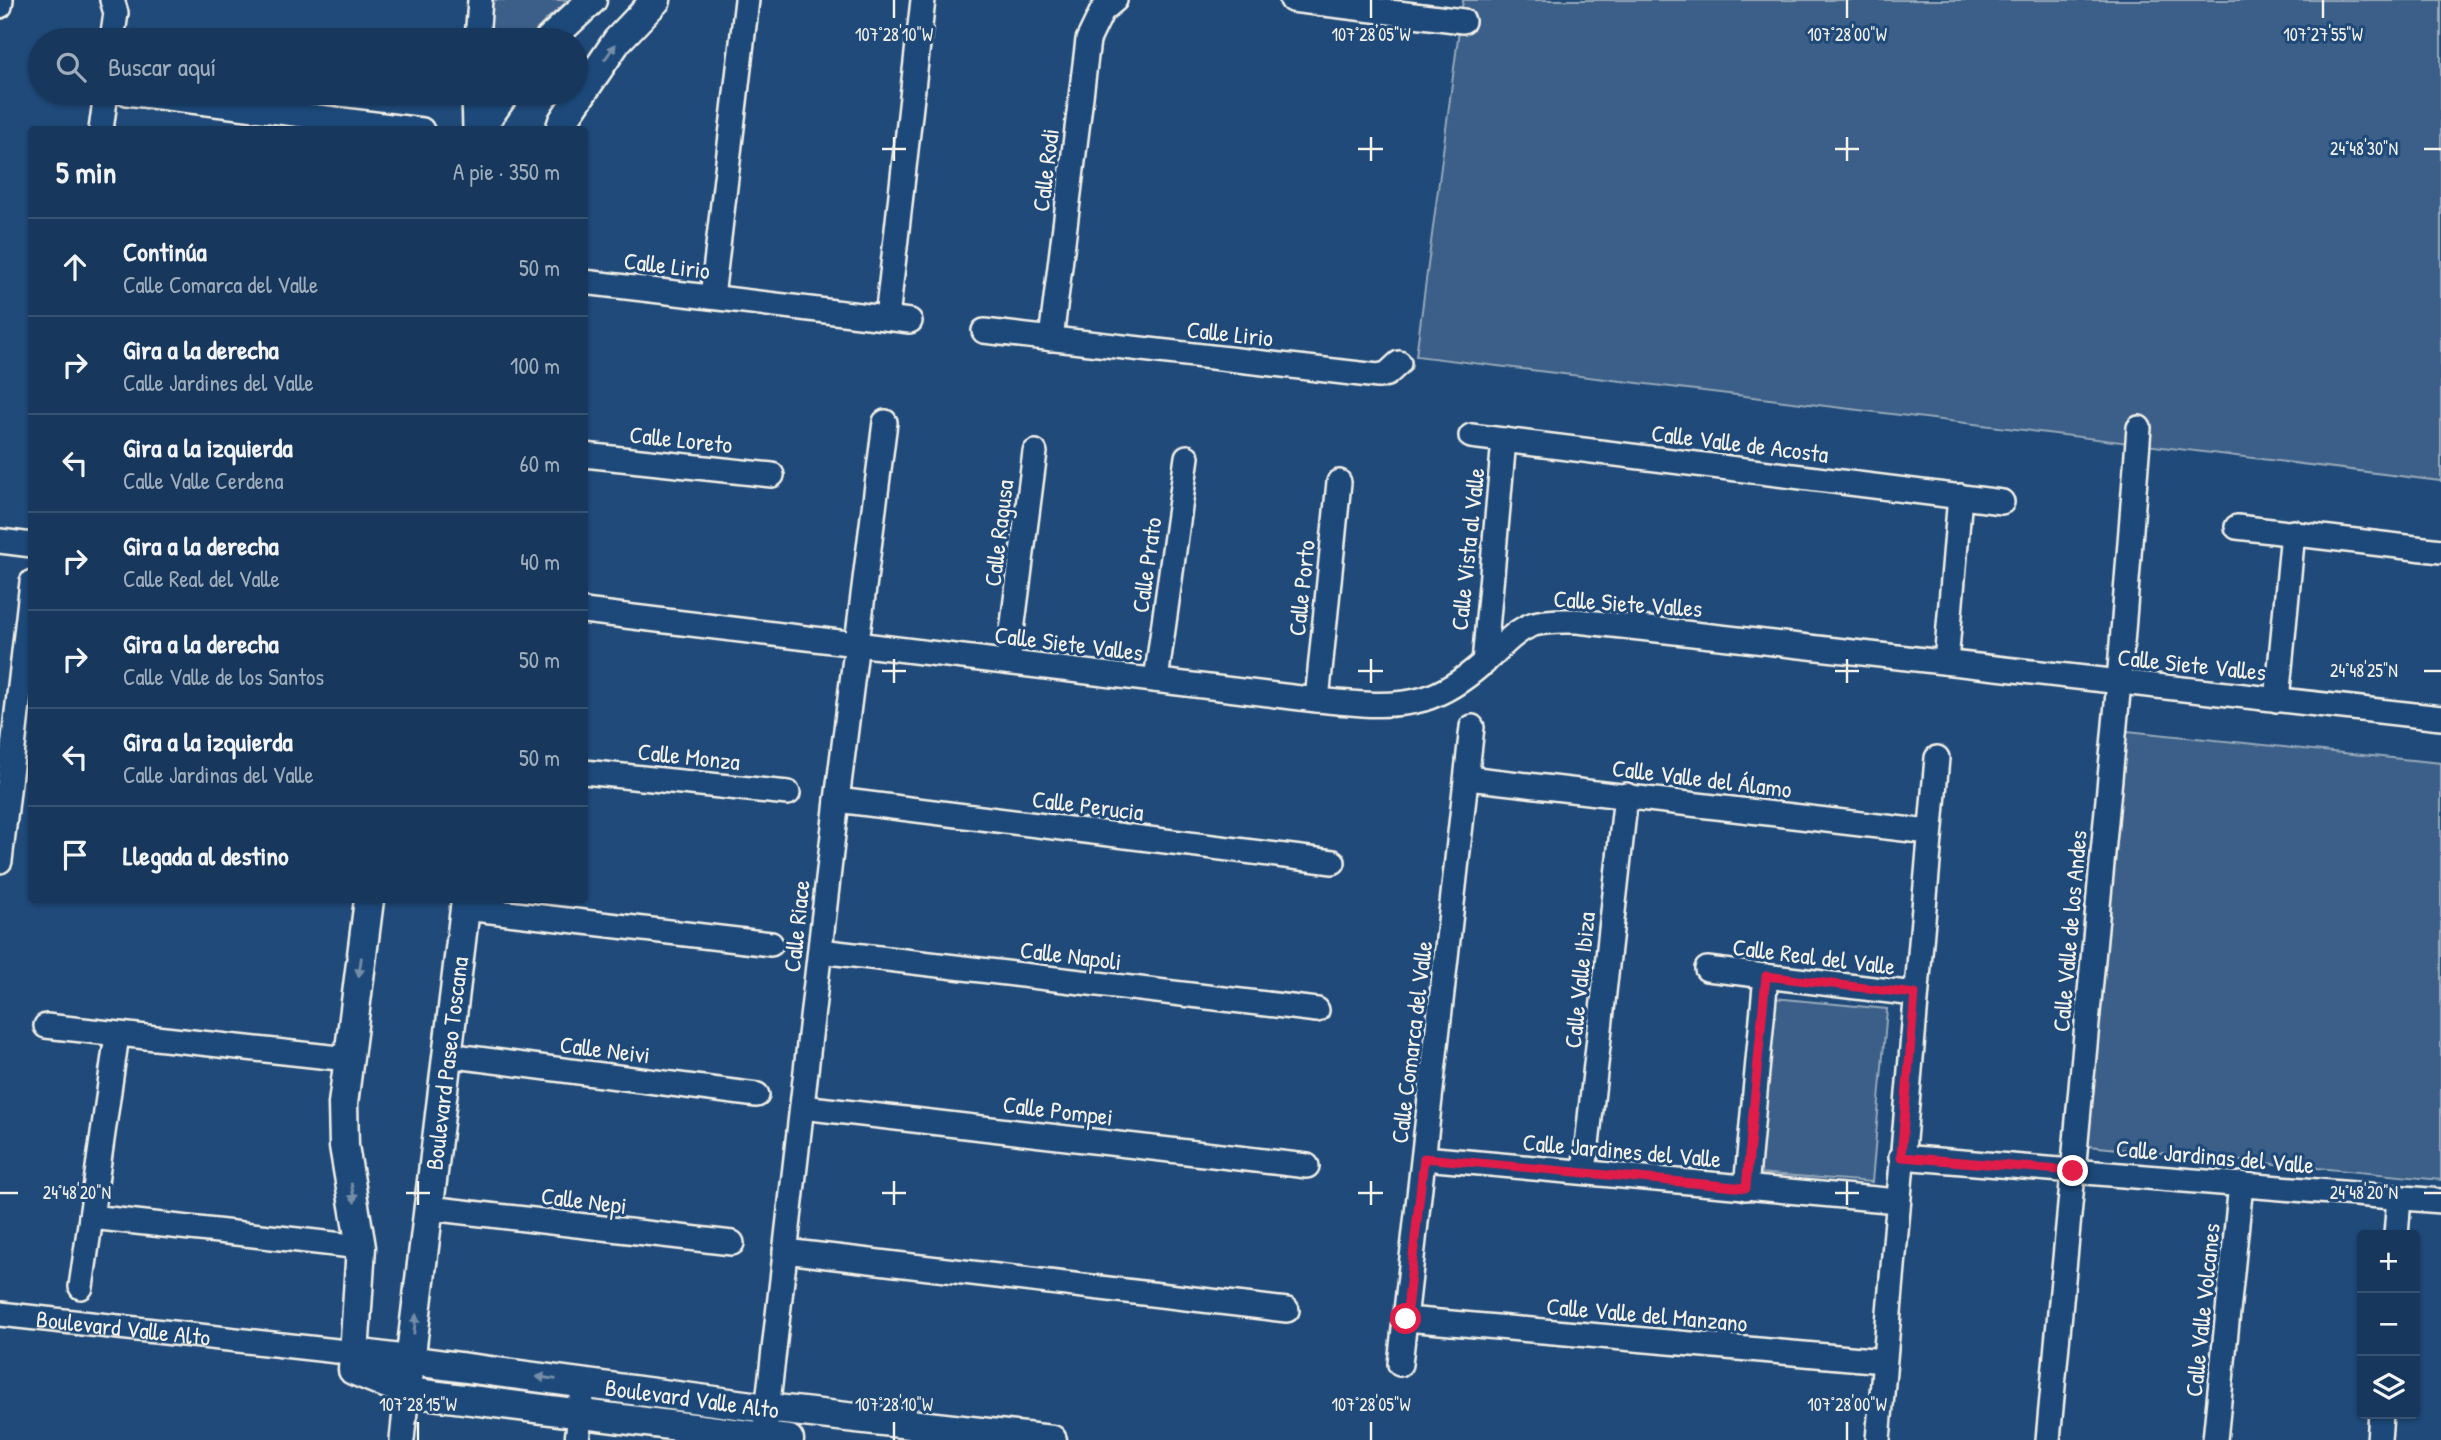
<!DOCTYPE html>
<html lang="es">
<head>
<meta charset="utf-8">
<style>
  :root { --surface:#17385c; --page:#203f62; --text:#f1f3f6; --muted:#9eacbb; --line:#365272 }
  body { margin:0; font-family:"Patrick Hand",sans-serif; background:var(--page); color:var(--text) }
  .controls { position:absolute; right:21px; bottom:21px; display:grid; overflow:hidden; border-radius:7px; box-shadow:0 2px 5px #0004 }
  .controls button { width:63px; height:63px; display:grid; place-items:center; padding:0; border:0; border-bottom:2px solid var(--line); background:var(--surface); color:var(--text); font:35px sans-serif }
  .stop { position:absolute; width:21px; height:21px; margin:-16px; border:5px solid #e11d48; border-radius:50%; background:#fff }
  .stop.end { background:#e11d48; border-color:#fff; box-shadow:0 2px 7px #0008 }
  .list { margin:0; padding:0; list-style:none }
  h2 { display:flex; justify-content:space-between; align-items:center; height:91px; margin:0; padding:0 28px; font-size:30px }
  h2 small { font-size:23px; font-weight:400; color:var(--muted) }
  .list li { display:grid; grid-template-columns:46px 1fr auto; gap:21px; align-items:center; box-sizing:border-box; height:98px; padding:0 28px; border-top:2px solid var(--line) }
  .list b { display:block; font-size:26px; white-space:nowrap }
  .list p { margin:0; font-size:23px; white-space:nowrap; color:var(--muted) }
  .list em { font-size:23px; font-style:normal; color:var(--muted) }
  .icon { flex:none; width:38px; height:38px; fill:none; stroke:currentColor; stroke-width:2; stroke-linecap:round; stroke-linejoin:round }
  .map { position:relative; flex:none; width:2441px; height:1440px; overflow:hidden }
  .search { position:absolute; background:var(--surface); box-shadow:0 2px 5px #0004; left:28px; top:28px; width:560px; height:77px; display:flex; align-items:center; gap:18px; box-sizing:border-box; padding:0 24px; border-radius:38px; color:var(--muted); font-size:26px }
  .panel { position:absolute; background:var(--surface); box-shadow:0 2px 5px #0004; left:28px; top:126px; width:560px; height:777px; border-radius:7px }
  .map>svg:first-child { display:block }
  .green { fill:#3a5f88; stroke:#97a8b8; stroke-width:2 }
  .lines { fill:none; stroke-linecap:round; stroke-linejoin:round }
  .minor-casing { stroke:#f4f1e8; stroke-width:28 }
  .tertiary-casing { stroke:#f4f1e8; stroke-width:33 }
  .minor { stroke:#1f4a7a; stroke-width:23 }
  .tertiary { stroke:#1f4a7a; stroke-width:28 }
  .oneway { fill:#748da6 }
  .route { stroke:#e11d48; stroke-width:9 }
  .ticks { fill:none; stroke:#f4f1e8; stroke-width:2.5 }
  .labels { text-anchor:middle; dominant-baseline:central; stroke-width:6; stroke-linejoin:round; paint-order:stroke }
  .street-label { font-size:24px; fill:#f4f1e8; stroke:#1f4a7a }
  .ticks-label { font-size:18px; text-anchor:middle; fill:#f4f1e8; stroke:#1f4a7a; stroke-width:6; stroke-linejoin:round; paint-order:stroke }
</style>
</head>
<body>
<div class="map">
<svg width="2441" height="1440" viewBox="0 0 2441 1440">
  <rect width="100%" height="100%" fill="#1f4a7a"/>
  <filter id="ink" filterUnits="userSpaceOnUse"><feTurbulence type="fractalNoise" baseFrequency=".0143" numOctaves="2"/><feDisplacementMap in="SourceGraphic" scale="14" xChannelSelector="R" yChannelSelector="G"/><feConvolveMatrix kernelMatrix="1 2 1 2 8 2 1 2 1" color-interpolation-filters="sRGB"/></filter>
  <g filter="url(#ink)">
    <g class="green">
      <path d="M482,0H569L547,19L527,40H477Z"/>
      <path d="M1463,0H2441V481L1416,356Z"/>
      <path d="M2127,731L2441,763V1180L2088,1146Z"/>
      <path d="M1774,998L1887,1009L1872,1182L1757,1173Z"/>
    </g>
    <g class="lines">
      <g class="minor-casing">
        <g id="minor">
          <path d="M112,0L116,13L112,40"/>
          <path d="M1292,0L1463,21"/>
          <path d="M0,6L1,0"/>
          <path d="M477,40L480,0"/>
          <path d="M127,93L422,130"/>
          <path d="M474,93L475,130"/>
          <path d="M101,130L106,93"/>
          <path d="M584,282L910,321"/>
          <path d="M712,297L747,0"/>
          <path d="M887,318L923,0"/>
          <path d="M984,331L1378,376L1387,374L1399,363"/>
          <path d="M1051,339L1088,40L1102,11L1115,0"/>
          <path d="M1471,436L2002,502"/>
          <path d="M584,455L772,475"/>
          <path d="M2237,527L2441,551"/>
          <path d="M0,541L32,545"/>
          <path d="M584,611L1317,700C1352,703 1389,709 1424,699C1446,692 1466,678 1483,663C1499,650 1513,631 1534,624C1548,620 1563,621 1577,621L2441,718"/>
          <path d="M1008,662L1035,452"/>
          <path d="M1946,662L1960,496"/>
          <path d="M1484,663L1504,440"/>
          <path d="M1156,680L1187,457"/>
          <path d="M1317,700L1339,482"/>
          <path d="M2277,700L2293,532"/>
          <path d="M584,772L788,793"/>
          <path d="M1468,778L1929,832"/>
          <path d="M837,800L1333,862"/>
          <path d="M0,861L32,582"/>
          <path d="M465,908L771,944"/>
          <path d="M820,951L1317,1010"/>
          <path d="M1707,969L1915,994"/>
          <path d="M46,1026L348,1059"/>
          <path d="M447,1055L757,1095"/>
          <path d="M802,1107L1307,1166"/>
          <path d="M1901,1157L2441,1201"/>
          <path d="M1424,1158L1898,1201"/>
          <path d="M1584,1172L1626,795"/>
          <path d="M1746,1188L1766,976"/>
          <path d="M429,1208L732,1243"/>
          <path d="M91,1217L361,1247"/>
          <path d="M2396,1235L2399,1198"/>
          <path d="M785,1251L1287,1310"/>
          <path d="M81,1287L117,1035"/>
          <path id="s1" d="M0,1314L355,1353"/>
          <path d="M1406,1319L1884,1361"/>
          <path d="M1400,1364L1472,727"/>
          <path d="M764,1437L837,800L885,422"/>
          <path d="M402,1440L407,1392"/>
          <path d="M577,1440L582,1397"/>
          <path d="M1878,1440L1937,758"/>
          <path d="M2048,1440L2119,682L2139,428"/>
          <path d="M2215,1440L2241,1184"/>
          <path d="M2379,1440L2381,1414"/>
        </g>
      </g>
      <g class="tertiary-casing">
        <g id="tertiary">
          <path d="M549,40L592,0"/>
          <path d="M479,130L505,93"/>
          <path d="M560,130L563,121L617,41L656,0"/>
          <path d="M369,900L343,1104L344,1146L361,1247L353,1370L407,1392L789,1440"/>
          <path id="s2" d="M355,1353L767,1408L1052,1440"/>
          <path id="s3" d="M408,1379L466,900"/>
        </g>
      </g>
      <use href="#minor" class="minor"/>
      <use href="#tertiary" class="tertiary"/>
    </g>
    <defs><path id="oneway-solid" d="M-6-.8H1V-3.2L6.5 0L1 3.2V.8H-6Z" transform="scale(1.75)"/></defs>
    <g class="oneway">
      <use href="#oneway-solid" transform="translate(610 52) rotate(-55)"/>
      <use href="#oneway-solid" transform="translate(360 967) rotate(98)"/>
      <use href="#oneway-solid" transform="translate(353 1193) rotate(80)"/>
      <use href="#oneway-solid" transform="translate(415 1324) rotate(-83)"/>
      <use href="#oneway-solid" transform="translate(546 1378) rotate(-172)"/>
    </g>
  </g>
  <g class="lines" filter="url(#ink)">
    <path class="route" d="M1406,1319L1424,1158L1746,1188L1766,976L1915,994L1901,1157L2073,1171"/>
  </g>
  <path class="ticks" d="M894,0V18M1371,0V18M1847,0V18M2323,0V18M894,137V161M1371,137V161M1847,137V161M882,149H906M1358,149H1383M1835,149H1859M2424,149H2441M894,659V683M1371,659V683M1847,659V683M882,671H906M1358,671H1383M1835,671H1859M2424,671H2441M418,1181V1205M894,1181V1205M1371,1181V1205M1847,1181V1205M0,1193H18M406,1193H430M882,1193H906M1358,1193H1383M1835,1193H1859M2424,1193H2441M418,1422V1440M894,1422V1440M1371,1422V1440M1847,1422V1440"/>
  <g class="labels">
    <g class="street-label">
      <text transform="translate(1045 170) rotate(-83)">Calle Rodi</text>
      <text transform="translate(667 265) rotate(7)">Calle Lirio</text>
      <text transform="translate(1230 333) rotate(6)">Calle Lirio</text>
      <text transform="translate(681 439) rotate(6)">Calle Loreto</text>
      <text transform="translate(1740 443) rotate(7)">Calle Valle de Acosta</text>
      <text transform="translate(998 533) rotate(-83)">Calle Ragusa</text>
      <text transform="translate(1467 549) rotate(-84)">Calle Vista al Valle</text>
      <text transform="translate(1146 565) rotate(-82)">Calle Prato</text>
      <text transform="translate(1301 588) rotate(-84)">Calle Porto</text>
      <text transform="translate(1628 603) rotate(4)">Calle Siete Valles</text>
      <text transform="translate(1069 643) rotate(7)">Calle Siete Valles</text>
      <text transform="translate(2192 664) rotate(6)">Calle Siete Valles</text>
      <text transform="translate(689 756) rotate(6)">Calle Monza</text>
      <text transform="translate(1702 778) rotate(7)">Calle Valle del Álamo</text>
      <text transform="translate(1088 805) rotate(7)">Calle Perucia</text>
      <text transform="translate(796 926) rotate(-84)">Calle Riace</text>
      <text transform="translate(2069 931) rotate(-85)">Calle Valle de los Andes</text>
      <text transform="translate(1071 955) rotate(7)">Calle Napoli</text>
      <text transform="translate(1814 956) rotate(7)">Calle Real del Valle</text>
      <text transform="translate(1579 980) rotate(-84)">Calle Valle Ibiza</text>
      <text transform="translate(1411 1042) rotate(-83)">Calle Comarca del Valle</text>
      <text transform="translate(605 1049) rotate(7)">Calle Neivi</text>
      <text stroke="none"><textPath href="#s3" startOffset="318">Boulevard Paseo Toscana</textPath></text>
      <text transform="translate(1058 1110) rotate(7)">Calle Pompei</text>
      <text transform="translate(1622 1150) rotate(5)">Calle Jardines del Valle</text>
      <text transform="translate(2215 1156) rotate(5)">Calle Jardinas del Valle</text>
      <text transform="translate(584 1200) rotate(7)">Calle Nepi</text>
      <text transform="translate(2202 1310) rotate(-84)">Calle Valle Volcanes</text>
      <text transform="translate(1647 1314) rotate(5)">Calle Valle del Manzano</text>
      <text stroke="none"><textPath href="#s1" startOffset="124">Boulevard Valle Alto</textPath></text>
      <text stroke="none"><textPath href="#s2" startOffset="340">Boulevard Valle Alto</textPath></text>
    </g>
  </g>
  <g class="ticks-label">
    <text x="894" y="41">107°28'10"W</text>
    <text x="1371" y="41">107°28'05"W</text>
    <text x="1847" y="41">107°28'00"W</text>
    <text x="2323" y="41">107°27'55"W</text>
    <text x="2364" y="155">24°48'30"N</text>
    <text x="2364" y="677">24°48'25"N</text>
    <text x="77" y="1199">24°48'20"N</text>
    <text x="2364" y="1199">24°48'20"N</text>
    <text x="418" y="1411">107°28'15"W</text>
    <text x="894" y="1411">107°28'10"W</text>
    <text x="1371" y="1411">107°28'05"W</text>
    <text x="1847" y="1411">107°28'00"W</text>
  </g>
</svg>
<div class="controls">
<button>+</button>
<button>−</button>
<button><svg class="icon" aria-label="layers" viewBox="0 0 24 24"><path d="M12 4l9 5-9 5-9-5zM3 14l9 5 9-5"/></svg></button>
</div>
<div class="stop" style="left:1406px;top:1319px"></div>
<div class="stop end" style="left:2073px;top:1171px"></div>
<div class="search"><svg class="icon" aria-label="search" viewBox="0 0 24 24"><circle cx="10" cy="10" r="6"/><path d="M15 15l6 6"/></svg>Buscar aquí</div>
<section class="panel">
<h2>5 min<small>A pie · 350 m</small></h2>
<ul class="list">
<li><svg class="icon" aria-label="ahead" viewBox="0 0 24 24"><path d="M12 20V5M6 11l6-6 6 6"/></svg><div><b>Continúa</b><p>Calle Comarca del Valle</p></div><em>50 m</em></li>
<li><svg class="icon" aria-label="right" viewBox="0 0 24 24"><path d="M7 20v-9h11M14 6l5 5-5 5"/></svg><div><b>Gira a la derecha</b><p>Calle Jardines del Valle</p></div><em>100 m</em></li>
<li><svg class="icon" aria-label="left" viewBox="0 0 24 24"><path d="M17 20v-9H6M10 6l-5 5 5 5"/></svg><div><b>Gira a la izquierda</b><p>Calle Valle Cerdena</p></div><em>60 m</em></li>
<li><svg class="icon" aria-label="right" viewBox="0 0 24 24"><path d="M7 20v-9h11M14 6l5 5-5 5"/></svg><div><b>Gira a la derecha</b><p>Calle Real del Valle</p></div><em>40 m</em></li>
<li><svg class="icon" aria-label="right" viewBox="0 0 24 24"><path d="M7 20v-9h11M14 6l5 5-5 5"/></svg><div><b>Gira a la derecha</b><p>Calle Valle de los Santos</p></div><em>50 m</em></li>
<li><svg class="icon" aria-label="left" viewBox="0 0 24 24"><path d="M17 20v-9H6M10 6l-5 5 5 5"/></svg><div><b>Gira a la izquierda</b><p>Calle Jardinas del Valle</p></div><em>50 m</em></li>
<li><svg class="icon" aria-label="arrive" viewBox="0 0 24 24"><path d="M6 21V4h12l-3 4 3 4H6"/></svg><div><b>Llegada al destino</b></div></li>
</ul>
</section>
</div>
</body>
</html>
